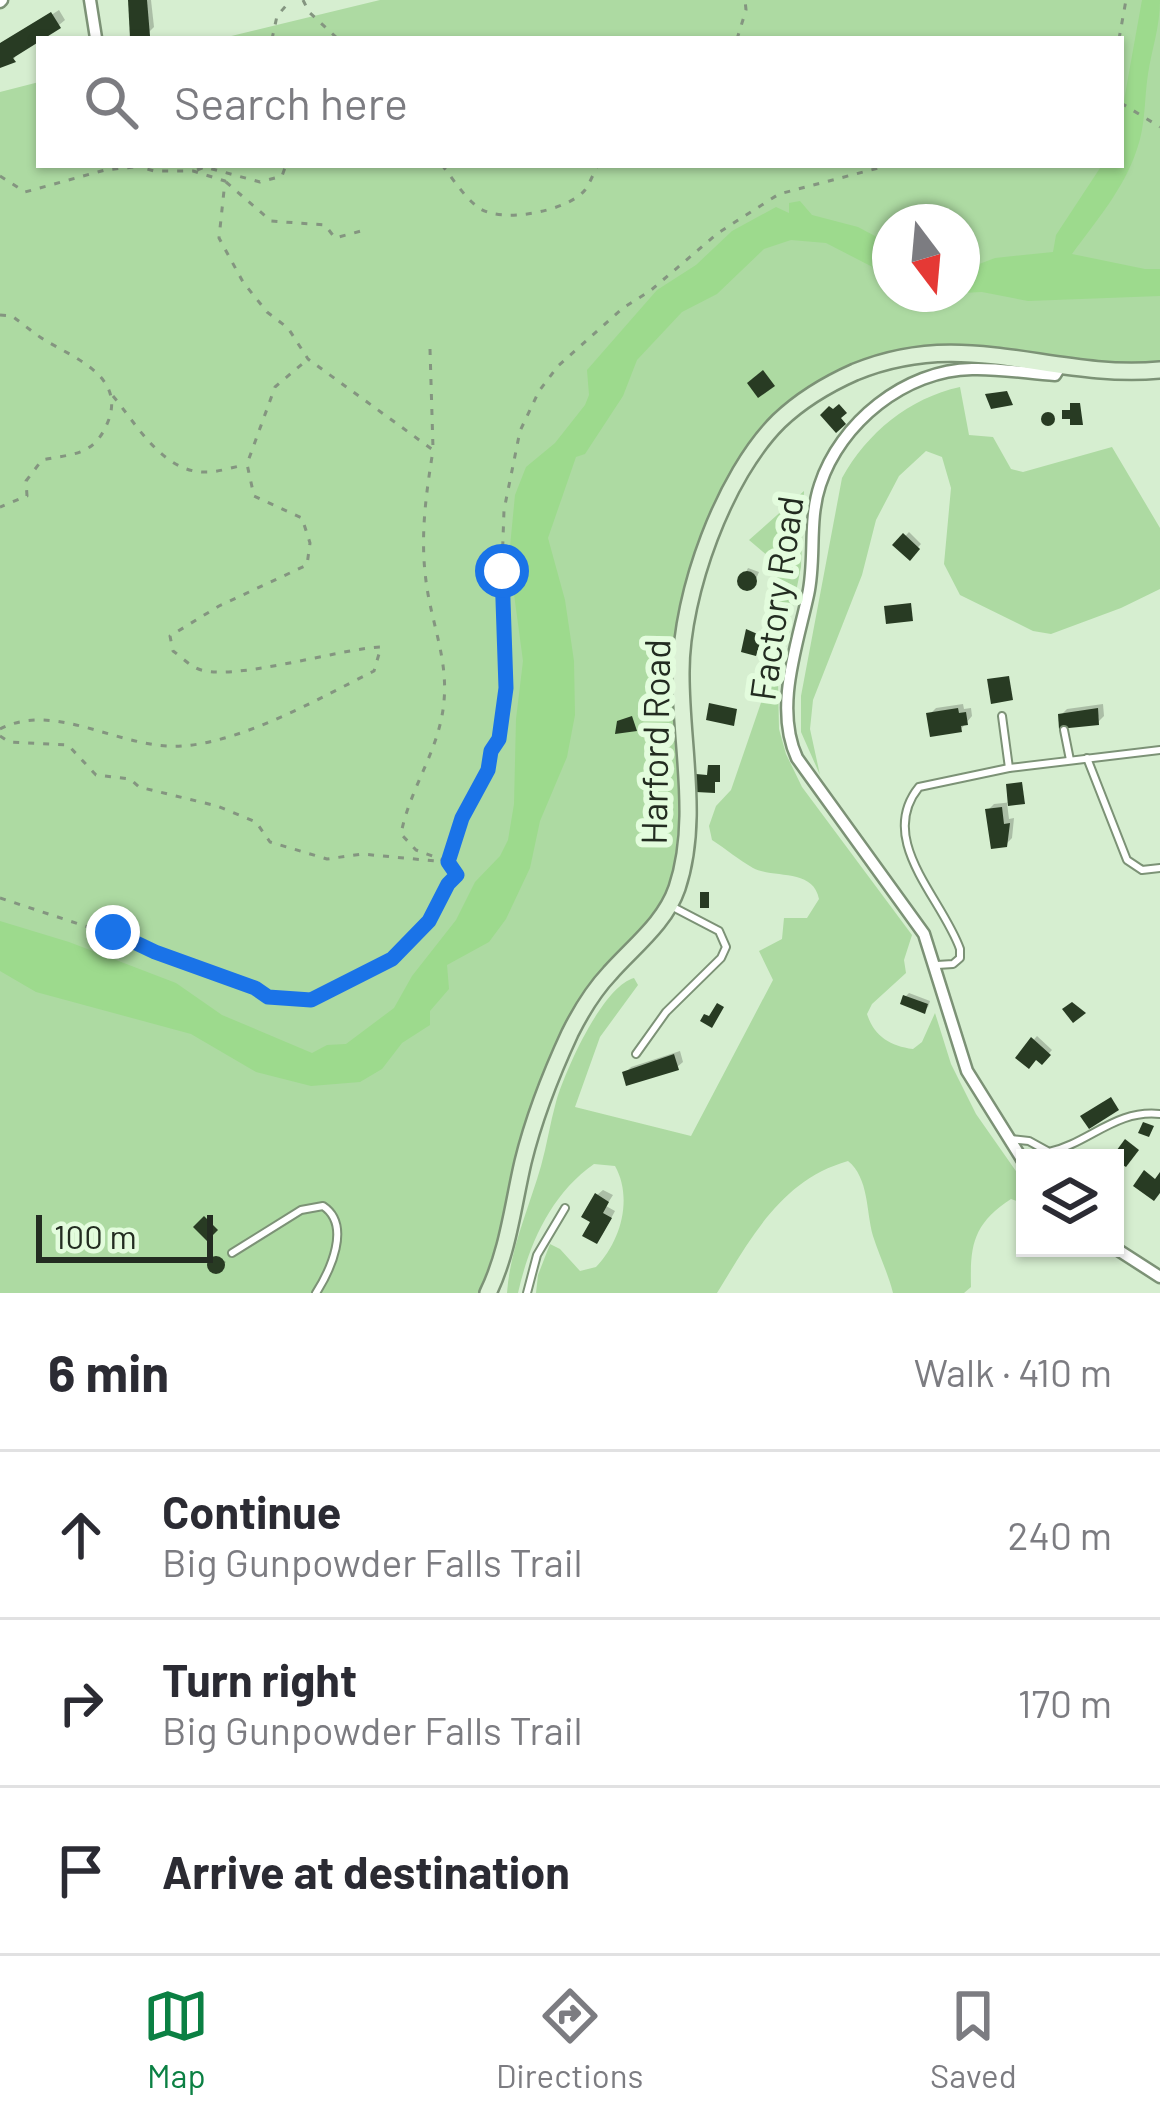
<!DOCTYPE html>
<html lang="en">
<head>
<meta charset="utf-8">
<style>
  :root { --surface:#fff; --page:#f7f7f7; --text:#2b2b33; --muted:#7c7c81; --line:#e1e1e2; --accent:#0b8043 }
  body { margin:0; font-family:Barlow,sans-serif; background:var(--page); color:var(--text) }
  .controls { position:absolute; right:36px; bottom:36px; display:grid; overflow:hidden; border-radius:0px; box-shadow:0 3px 9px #0004 }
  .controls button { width:108px; height:108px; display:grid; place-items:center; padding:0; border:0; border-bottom:3px solid var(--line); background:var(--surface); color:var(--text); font:60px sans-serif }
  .compass { position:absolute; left:872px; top:204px; width:108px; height:108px; border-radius:50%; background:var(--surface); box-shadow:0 3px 9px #0004; rotate:164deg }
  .scale { position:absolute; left:36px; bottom:30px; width:177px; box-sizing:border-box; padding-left:12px; border:6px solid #232c21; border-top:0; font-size:33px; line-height:42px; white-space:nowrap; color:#232c21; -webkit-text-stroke:9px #e3fcdd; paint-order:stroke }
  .stop { position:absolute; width:36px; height:36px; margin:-27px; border:9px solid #1a73e8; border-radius:50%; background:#fff }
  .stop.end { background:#1a73e8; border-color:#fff; box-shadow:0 3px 12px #0008 }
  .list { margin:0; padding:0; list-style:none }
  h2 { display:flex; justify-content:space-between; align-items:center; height:156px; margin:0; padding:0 48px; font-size:51px }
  h2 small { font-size:39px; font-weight:400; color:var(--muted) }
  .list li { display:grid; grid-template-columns:78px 1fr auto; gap:36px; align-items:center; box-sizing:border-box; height:168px; padding:0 48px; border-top:3px solid var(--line) }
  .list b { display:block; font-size:45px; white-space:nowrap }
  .list p { margin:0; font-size:39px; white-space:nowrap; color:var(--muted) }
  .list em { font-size:39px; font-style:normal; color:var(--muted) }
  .icon { flex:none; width:66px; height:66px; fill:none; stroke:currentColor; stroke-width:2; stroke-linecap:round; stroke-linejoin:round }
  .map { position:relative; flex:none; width:1160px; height:1293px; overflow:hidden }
  .search { position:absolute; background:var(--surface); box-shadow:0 3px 9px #0004; left:36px; right:36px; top:36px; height:132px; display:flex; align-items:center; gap:30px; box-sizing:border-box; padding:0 42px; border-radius:0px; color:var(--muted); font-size:45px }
  .sheet { height:660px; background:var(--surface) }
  nav { display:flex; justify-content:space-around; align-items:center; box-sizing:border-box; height:168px; border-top:3px solid var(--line); background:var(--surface); font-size:33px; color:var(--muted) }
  nav a { display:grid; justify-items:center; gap:6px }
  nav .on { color:var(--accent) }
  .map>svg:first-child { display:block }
  .green { fill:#addaa2; fill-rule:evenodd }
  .water { fill:#9dda8d }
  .shadow { fill:#0003 }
  .building { fill:#283b23 }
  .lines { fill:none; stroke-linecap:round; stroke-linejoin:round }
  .service-casing { stroke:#7c9276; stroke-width:10 }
  .minor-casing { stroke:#7c9276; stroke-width:15 }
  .secondary-casing { stroke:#7c9276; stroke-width:20 }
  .path { stroke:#849580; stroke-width:3; stroke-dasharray:6 9; stroke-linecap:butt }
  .service { stroke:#fff; stroke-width:6 }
  .minor { stroke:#fff; stroke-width:10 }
  .secondary { stroke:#dcf1d6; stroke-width:15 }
  .route { stroke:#1a73e8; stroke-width:15 }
  .labels { text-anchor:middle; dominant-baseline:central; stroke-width:12; stroke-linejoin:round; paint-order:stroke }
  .street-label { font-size:36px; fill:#232c21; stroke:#e3fcdd }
</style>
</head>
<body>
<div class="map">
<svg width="1160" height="1293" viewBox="0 0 1160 1293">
  <rect width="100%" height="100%" fill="#d6eed0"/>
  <g class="green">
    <path d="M380,0H1160V363L1120,365L1000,347L918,348L847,369L757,437L680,612L674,680L679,821L673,879L657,911L587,991L517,1156L499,1237L479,1293H0V92L39,82V165H1121V39H219ZM890,222H962V294H890Z"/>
    <path d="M960,387L969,435L993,437L1011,469L1023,472L1112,447L1160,528V589L1121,608L1051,634L1033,631L960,595L944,564L951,488L942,457L926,451L899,476L876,520L862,575L813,700L810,729L820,775L801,732V696L842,478C867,433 909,398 960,387Z"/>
    <path d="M804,491L801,567L778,681L779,729L786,754L802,787L912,935L904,960L906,973L872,1004L867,1014C874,1036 890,1046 913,1049L922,1042L935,1013L951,1064L976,1114L1025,1184V1204L1011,1199C973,1224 970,1245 971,1287L964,1293H893C888,1273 879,1255 873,1236C866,1211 869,1178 848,1161C781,1180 751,1238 717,1293H536L538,1275L550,1244L560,1249L580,1271L596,1267C621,1241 633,1198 615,1166L594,1164C551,1194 529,1244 518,1293H507C510,1249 529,1208 541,1166C547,1145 550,1123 556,1102C565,1071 602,987 634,978L638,985L600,1037L575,1107L691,1136L773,980L759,951L782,939L784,918H807L819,899C813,868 774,879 753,868C739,860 726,849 712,840L709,826L716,806L731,790L764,694L780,629L770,603L774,571L769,557L749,540Z"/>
  </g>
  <g class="water">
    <path d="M1142,0H1160C1160,27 1152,48 1148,74C1144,99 1146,124 1137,149C1124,189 1096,221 1072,254L1145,269H1160V296L1028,301L982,292L962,293V281L967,277L962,272V258L974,266L995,258L1053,252L1056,235L1102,165H1121V117Z"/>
    <path d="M800,201L812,215L858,227L890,244V276L826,243L791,240L764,249L717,294L682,312L637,360L623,396L585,454L576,457L548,538L565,600L574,661L575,715L567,757L540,821L530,868L506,919L489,942L447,965L449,989L430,1011V1025L402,1043L382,1069L360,1082L311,1086L256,1072L191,1034L36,992L0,971V921L69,942L176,983L222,1015L312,1053L327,1045L346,1044L394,1008L412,976L456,920L475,882L500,856L508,840L514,804L516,719L523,661L509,557L515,495L526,467L555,443L585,405L589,395L587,370L657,290L696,265L732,231L776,207L789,213V203Z"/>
  </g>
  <g class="shadow">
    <path d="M129,0H151L154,27L148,33Z"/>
    <path d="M59,10L65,20L59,25L18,51L14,59L0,65V48Z"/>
    <path d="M909,532L921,544L909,557L897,545Z"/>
    <path d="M748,568L759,572L752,588L740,584Z"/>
    <path d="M963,704L964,709L971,708L972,716L961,729L930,714L936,708Z"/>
    <path d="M1103,704L1104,716L1098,722L1061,715L1067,709Z"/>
    <path d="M1023,801L1007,803L1009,819L1014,818L1012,838L1006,844L988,810L994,804Z"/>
    <path d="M909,993L930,1001L928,1007L924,1010L905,997Z"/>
    <path d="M1037,1036L1052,1050L1042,1061L1019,1057Z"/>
    <path d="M680,1051L683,1062L677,1067L625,1073L631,1067Z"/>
    <path d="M603,1190L613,1195L606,1206L615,1211L602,1235L594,1221L597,1195Z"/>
    <path d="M219,1257L226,1262L215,1273L209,1267Z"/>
  </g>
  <g class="building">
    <path d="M128,0H147L150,36L130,38Z"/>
    <path d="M51,12L61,28L13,58L16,62L0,68V43Z"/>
    <path d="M763,370L775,386L758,398L747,383Z"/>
    <path d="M1007,391L1013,405L991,409L985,394Z"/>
    <path d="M1070,403H1080L1083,425H1070V419H1062V410H1070Z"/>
    <path d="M839,404L847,413L841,418L846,424L836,433L820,415L829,406L833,409Z"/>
    <circle cx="1048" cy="419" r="7"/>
    <path d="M903,533L920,549L910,561L892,545Z"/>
    <circle cx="747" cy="581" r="10"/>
    <path d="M911,603L913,621L886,624L884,606Z"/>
    <path d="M746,629L762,636L756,656L741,652Z"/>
    <path d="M1009,676L1013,700L991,704L987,679Z"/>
    <path d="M709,703L737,709L734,726L706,720Z"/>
    <path d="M958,708L959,713L966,712L968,725L961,726L962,732L930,737L926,713Z"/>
    <path d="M1098,708L1099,725L1059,729L1058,714Z"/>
    <path d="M632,716L637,731L615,734L617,721Z"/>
    <path d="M708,765H720V782H715V793L696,792V774L707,775Z"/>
    <path d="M1022,782L1025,804L1008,806L1006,784Z"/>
    <path d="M1002,807L1004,824L1010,823L1007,847L991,849L985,809Z"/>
    <rect x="700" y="892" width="9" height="16"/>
    <path d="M903,995L928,1004L925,1014L900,1004Z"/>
    <path d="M1072,1002L1086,1013L1073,1023L1062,1009Z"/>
    <path d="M717,1003L724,1007L712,1028L700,1021L704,1014L709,1016Z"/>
    <path d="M1031,1037L1051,1055L1042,1065L1036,1060L1029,1069L1015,1058Z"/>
    <path d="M674,1054L679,1070L626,1086L622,1072Z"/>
    <path d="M1111,1097L1119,1110L1089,1129L1080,1116Z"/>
    <path d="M1143,1122L1154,1126L1149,1137L1138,1133Z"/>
    <path d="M1125,1139L1139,1150L1126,1167L1111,1158Z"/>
    <path d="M1144,1170L1155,1179L1160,1172V1193L1154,1201L1133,1186Z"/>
    <path d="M595,1193L609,1202L603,1213L612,1218L597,1244L582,1236L590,1222L581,1217Z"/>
    <path d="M204,1216L218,1230L207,1241L193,1227Z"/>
    <circle cx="216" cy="1265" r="9"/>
  </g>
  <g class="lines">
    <g class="service-casing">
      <g id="service">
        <path d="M1002,716L1009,768"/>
        <path d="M1064,730L1070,760"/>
        <path d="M1087,758L1127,860L1142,870L1160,868"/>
        <path d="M937,965L953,964L960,958V949C942,898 876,840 919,787L1009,768L1160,750"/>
        <path d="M636,1054L666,1012L721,958L726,947L719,931L673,907"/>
        <path d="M1010,1139L1029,1141L1049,1152C1089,1143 1116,1109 1160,1114"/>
        <path d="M232,1253L301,1210L323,1206C352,1225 330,1271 316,1293"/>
        <path d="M527,1293L537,1255L565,1208"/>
      </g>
    </g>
    <g class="minor-casing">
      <g id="minor">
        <path d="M90,0L96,38"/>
        <path d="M0,2L2,0"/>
        <path d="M1025,1164L967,1071L924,934L797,758C774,708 797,646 808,595C816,559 808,521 820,485C840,423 905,370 972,369C999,368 1027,373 1055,375L1060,367"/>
        <path d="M1115,1248L1160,1277"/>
      </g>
    </g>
    <g class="secondary-casing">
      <path id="secondary" d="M488,1293C508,1252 513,1205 523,1162C534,1117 551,1074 570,1033C581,1011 593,991 610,973C634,946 665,923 677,888C700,820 680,741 681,671C681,594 724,475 779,421C801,400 828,384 855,372C966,326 1050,380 1160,370"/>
    </g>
    <g class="path">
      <path d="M303,0L309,12L338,39"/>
      <path d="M272,39L277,16L291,0"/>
      <path d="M737,39L746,10L745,0"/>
      <path d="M1119,39L1126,0"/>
      <path d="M1121,103L1160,127"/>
      <path d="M133,165L154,171H193L225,181L219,238L243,282L267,312L288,328L308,359L433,450C426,495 420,535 426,581C431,622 448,658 444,701C440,750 410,787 401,834L416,850L446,861"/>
      <path d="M442,165C453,179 465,198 479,208C502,224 568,211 585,190C590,183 594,172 598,165"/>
      <path d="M197,170L205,167L260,182L282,176L286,165"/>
      <path d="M0,176L25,192L105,170L134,167"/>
      <path d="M226,182L271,221L325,225L335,238L361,231"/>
      <path d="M0,315L12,316C22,323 32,332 43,339C72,357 124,375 109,419C95,457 74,453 42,460L26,481L27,496L0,507"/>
      <path d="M430,349L433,448"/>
      <path d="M113,396C137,425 164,474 207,472C219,472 233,467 245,465"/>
      <path d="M0,729C56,700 123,751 183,746C245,741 318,699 374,671L381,647C341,648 227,684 196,668C188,664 180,656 173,651L170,636L219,606L307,565L310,543L302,518L254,496L247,464L275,387L308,359"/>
      <path d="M0,736L9,742L68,745L96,775L130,779L139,787L217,806L256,822L270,842L327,859L362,854L446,862"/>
      <path d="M0,898L91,928L113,931L155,953L255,988L269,997L311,1000L392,959L429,921L448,884L457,875L448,862L451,845L499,739L506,688L501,596L504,510L520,431L539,391L558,366L623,308L650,291L718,233L779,194L890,165"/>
    </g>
    <use href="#service" class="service"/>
    <use href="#minor" class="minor"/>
    <use href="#secondary" class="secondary"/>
  </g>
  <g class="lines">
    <path class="route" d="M113,932L155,952L255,988L268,997L311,1000L392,959L429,921L448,884L457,875L448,862L462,818L488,770L491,751L499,739L506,688L502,571"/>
  </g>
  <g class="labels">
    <g class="street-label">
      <text transform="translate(775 598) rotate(-82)">Factory Road</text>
      <text transform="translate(654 742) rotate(-89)">Harford Road</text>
    </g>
  </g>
</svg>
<div class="controls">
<button><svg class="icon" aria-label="layers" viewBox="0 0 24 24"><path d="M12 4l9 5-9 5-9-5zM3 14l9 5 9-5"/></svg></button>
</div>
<svg class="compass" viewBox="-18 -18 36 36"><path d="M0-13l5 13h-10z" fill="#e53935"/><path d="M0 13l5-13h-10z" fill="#7c7c81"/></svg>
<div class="scale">100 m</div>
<div class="stop" style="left:502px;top:571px"></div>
<div class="stop end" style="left:113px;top:932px"></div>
<div class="search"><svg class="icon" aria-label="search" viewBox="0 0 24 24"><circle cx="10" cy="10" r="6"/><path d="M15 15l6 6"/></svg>Search here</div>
</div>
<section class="sheet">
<h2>6 min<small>Walk · 410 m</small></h2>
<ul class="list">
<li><svg class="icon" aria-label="ahead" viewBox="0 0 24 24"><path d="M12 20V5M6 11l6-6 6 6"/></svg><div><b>Continue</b><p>Big Gunpowder Falls Trail</p></div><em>240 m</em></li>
<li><svg class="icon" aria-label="right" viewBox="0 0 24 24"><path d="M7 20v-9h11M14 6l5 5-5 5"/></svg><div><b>Turn right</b><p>Big Gunpowder Falls Trail</p></div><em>170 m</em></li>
<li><svg class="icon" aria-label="arrive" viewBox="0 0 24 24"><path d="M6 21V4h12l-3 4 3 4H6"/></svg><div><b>Arrive at destination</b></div></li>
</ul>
</section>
<nav>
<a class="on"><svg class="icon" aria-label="map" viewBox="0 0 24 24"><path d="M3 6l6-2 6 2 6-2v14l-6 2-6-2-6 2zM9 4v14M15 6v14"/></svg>Map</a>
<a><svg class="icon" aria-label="directions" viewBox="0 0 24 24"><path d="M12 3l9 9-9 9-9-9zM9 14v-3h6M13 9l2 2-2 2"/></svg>Directions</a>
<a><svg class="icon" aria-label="saved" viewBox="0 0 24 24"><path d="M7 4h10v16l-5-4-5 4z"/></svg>Saved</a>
</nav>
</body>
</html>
